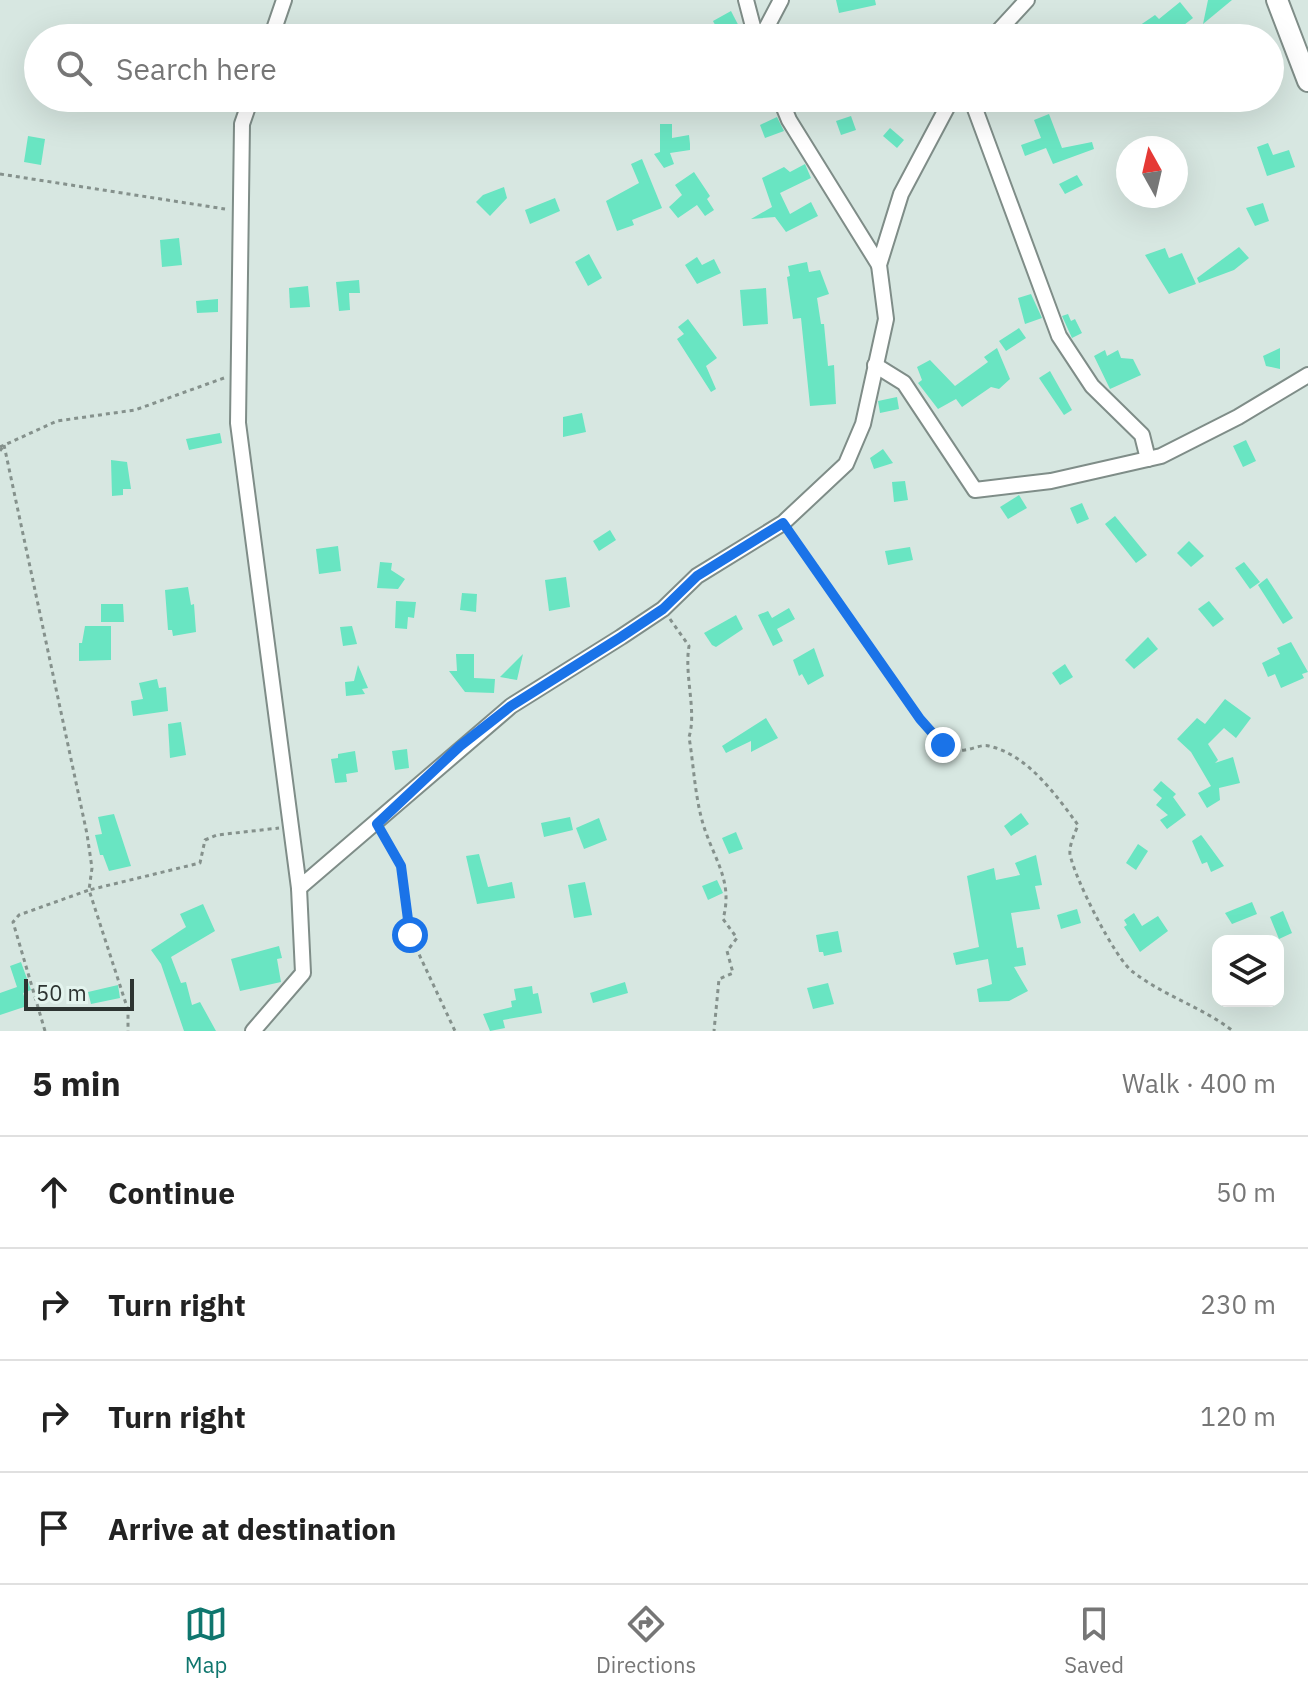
<!DOCTYPE html>
<html lang="en">
<head>
<meta charset="utf-8">
<style>
  :root { --surface:#fff; --page:#f6f6f6; --text:#222; --muted:#767676; --line:#e0e0e0; --accent:#0f766e }
  body { margin:0; font-family:"IBM Plex Sans",sans-serif; background:var(--page); color:var(--text) }
  .controls { position:absolute; right:24px; bottom:24px; display:grid; overflow:hidden; border-radius:16px; box-shadow:0 8px 32px #0002 }
  .controls button { width:72px; height:72px; display:grid; place-items:center; padding:0; border:0; border-bottom:2px solid var(--line); background:var(--surface); color:var(--text); font:40px sans-serif }
  .compass { position:absolute; left:1116px; top:136px; width:72px; height:72px; border-radius:50%; background:var(--surface); box-shadow:0 8px 32px #0002; rotate:352deg }
  .scale { position:absolute; left:24px; bottom:20px; width:110px; box-sizing:border-box; padding-left:8px; border:4px solid #2d3431; border-top:0; font-size:22px; line-height:28px; white-space:nowrap; color:#2d3431; -webkit-text-stroke:6px #e4f4ee; paint-order:stroke }
  .stop { position:absolute; width:24px; height:24px; margin:-18px; border:6px solid #1a73e8; border-radius:50%; background:#fff }
  .stop.end { background:#1a73e8; border-color:#fff; box-shadow:0 2px 8px #0008 }
  .list { margin:0; padding:0; list-style:none }
  h2 { display:flex; justify-content:space-between; align-items:center; height:104px; margin:0; padding:0 32px; font-size:34px }
  h2 small { font-size:26px; font-weight:400; color:var(--muted) }
  .list li { display:grid; grid-template-columns:52px 1fr auto; gap:24px; align-items:center; box-sizing:border-box; height:112px; padding:0 32px; border-top:2px solid var(--line) }
  .list b { display:block; font-size:30px; white-space:nowrap }
  .list em { font-size:26px; font-style:normal; color:var(--muted) }
  .icon { flex:none; width:44px; height:44px; fill:none; stroke:currentColor; stroke-width:2; stroke-linecap:round; stroke-linejoin:round }
  .map { position:relative; flex:none; width:1308px; height:1031px; overflow:hidden }
  .search { position:absolute; background:var(--surface); box-shadow:0 8px 32px #0002; left:24px; right:24px; top:24px; height:88px; display:flex; align-items:center; gap:20px; box-sizing:border-box; padding:0 28px; border-radius:44px; color:var(--muted); font-size:30px }
  .sheet { height:552px; background:var(--surface) }
  nav { display:flex; justify-content:space-around; align-items:center; box-sizing:border-box; height:112px; border-top:2px solid var(--line); background:var(--surface); font-size:22px; color:var(--muted) }
  nav a { display:grid; justify-items:center; gap:4px }
  nav .on { color:var(--accent) }
  .map>svg:first-child { display:block }
  .building { fill:#69e5c2 }
  .lines { fill:none; stroke-linecap:round; stroke-linejoin:round }
  .street-casing { stroke:#7f8d88; stroke-width:18 }
  .secondary-casing { stroke:#7f8d88; stroke-width:24 }
  .path { stroke:#85918c; stroke-width:3; stroke-dasharray:4 4; stroke-linecap:butt }
  .street { stroke:#fff; stroke-width:14 }
  .secondary { stroke:#fff; stroke-width:20 }
  .route { stroke:#1a73e8; stroke-width:10 }
</style>
</head>
<body>
<div class="map">
<svg width="1308" height="1031" viewBox="0 0 1308 1031">
  <rect width="100%" height="100%" fill="#d7e7e1"/>
  <g class="building">
    <path d="M836,0H875L876,5L839,13Z"/>
    <path d="M1208,0H1232L1203,24Z"/>
    <path d="M1180,2L1193,18L1167,38H1139L1133,30L1155,15L1159,19Z"/>
    <path d="M731,11L745,38H722L713,21Z"/>
    <path d="M1049,114L1062,148L1092,142L1094,149L1053,164L1046,148L1025,156L1021,145L1041,138L1034,120Z"/>
    <path d="M851,116L856,130L841,135L836,121Z"/>
    <path d="M777,117L784,131L765,138L760,125Z"/>
    <path d="M660,124H672V138L689,135L690,144V150L670,153L674,164L664,168L654,154L660,152Z"/>
    <path d="M890,128L904,140L897,148L883,136Z"/>
    <path d="M28,136L45,139L41,165L24,162Z"/>
    <path d="M1268,143L1273,155L1289,150L1295,167L1267,176L1257,147Z"/>
    <path d="M642,159L662,208L632,220L634,225L617,231L606,201L639,183L631,164Z"/>
    <path d="M805,164L811,178L780,193L790,214L811,202L818,216L786,232L775,217L751,219L772,207L762,178L784,167L790,172Z"/>
    <path d="M694,172L710,196L707,199L714,210L705,216L697,205L678,218L669,207L682,195L675,185Z"/>
    <path d="M1077,175L1083,185L1065,194L1059,184Z"/>
    <path d="M504,187L507,198L490,216L476,202L483,195Z"/>
    <path d="M555,198L560,211L530,224L525,210Z"/>
    <path d="M1263,203L1269,221L1255,226L1246,208Z"/>
    <path d="M179,238L182,265L162,267L160,240Z"/>
    <path d="M1239,247L1249,258L1234,270L1199,283L1197,278Z"/>
    <path d="M1165,248L1169,258L1182,253L1196,284L1169,294L1145,255Z"/>
    <path d="M589,254L602,278L588,286L575,262Z"/>
    <path d="M697,257L702,265L714,259L721,273L697,284L685,265Z"/>
    <path d="M807,262L809,272L820,270L829,294L817,298L821,324H824L828,366L834,365L836,404L810,406L801,318L793,319L787,277L790,276L788,266Z"/>
    <path d="M359,280L360,293H349L350,310L339,311L336,282Z"/>
    <path d="M308,286L310,307L290,308L289,288Z"/>
    <path d="M766,288L768,324L743,326L740,290Z"/>
    <path d="M1031,294L1042,318L1025,324L1018,298Z"/>
    <path d="M218,299V312L197,313L196,301Z"/>
    <path d="M1068,314L1071,321L1075,319L1082,333L1072,338L1062,316Z"/>
    <path d="M688,319L717,358L706,366L716,389L711,392L677,339L684,334L678,327Z"/>
    <path d="M1019,328L1026,338L1006,351L999,341Z"/>
    <path d="M997,348L1010,379L999,389L991,387L962,407L956,399L938,409L918,383L922,380L917,367L930,360L955,386L988,362L984,357Z"/>
    <path d="M1280,348V369L1266,366L1263,356Z"/>
    <path d="M1105,350L1107,356L1118,350L1121,358L1133,359L1141,375L1110,389L1094,356Z"/>
    <path d="M1050,371L1072,410L1064,415L1039,378Z"/>
    <path d="M897,397L899,409L880,413L878,401Z"/>
    <path d="M582,413L586,432L563,437V417Z"/>
    <path d="M220,433L222,443L189,450L186,439Z"/>
    <path d="M1246,440L1256,461L1243,467L1233,446Z"/>
    <path d="M883,449L893,463L874,469L870,458Z"/>
    <path d="M111,460L127,462L131,489H123V495L112,496Z"/>
    <path d="M905,481L908,500L894,502L892,482Z"/>
    <path d="M1019,495L1027,508L1008,519L1000,507Z"/>
    <path d="M1082,503L1089,519L1077,524L1070,508Z"/>
    <path d="M1115,516L1147,555L1136,563L1105,524Z"/>
    <path d="M610,530L616,540L599,551L593,541Z"/>
    <path d="M1189,541L1204,556L1191,567L1177,553Z"/>
    <path d="M338,546L341,571L319,574L316,549Z"/>
    <path d="M910,547L913,560L888,565L885,551Z"/>
    <path d="M380,562L392,563L391,570L405,579L398,589L377,588Z"/>
    <path d="M1244,562L1260,582L1250,589L1235,568Z"/>
    <path d="M566,577L570,607L549,611L545,580Z"/>
    <path d="M1267,578L1293,618L1283,624L1258,585Z"/>
    <path d="M188,587L191,605L194,604L196,632L173,636L172,630H168L165,590Z"/>
    <path d="M462,593L477,594L476,612L460,610Z"/>
    <path d="M396,601L416,602L414,618L408,617L407,629L395,628Z"/>
    <path d="M1209,601L1224,619L1213,627L1198,609Z"/>
    <path d="M101,604H123L124,622H101Z"/>
    <path d="M789,608L795,619L777,629L783,641L773,646L758,615L768,611L772,618Z"/>
    <path d="M736,615L743,629L716,647L712,645L704,633Z"/>
    <path d="M85,626H111V660L79,661V643H82Z"/>
    <path d="M352,626L357,644L343,646L340,627Z"/>
    <path d="M1148,637L1158,649L1134,669L1125,660Z"/>
    <path d="M1291,642L1308,672L1302,674L1304,678L1281,688L1275,674L1268,677L1262,663L1280,654L1277,648Z"/>
    <path d="M814,648L824,676L808,685L802,674L799,676L793,660Z"/>
    <path d="M456,654H474V678L495,679L494,693L465,692L449,671H457Z"/>
    <path d="M523,654L517,680L500,677Z"/>
    <path d="M1065,664L1073,677L1060,685L1052,673Z"/>
    <path d="M358,665L368,688L362,689L365,694L346,696L345,682L354,681Z"/>
    <path d="M157,679L159,688L166,687L168,711L133,716L131,701L143,699L139,683Z"/>
    <path d="M1225,699L1251,718L1236,738L1224,728L1208,744L1218,760L1215,763L1233,757L1240,783L1219,788L1220,800L1207,808L1198,793L1211,786L1191,752L1177,739L1197,718L1205,724Z"/>
    <path d="M766,718L778,738L751,752V741L726,753L722,746Z"/>
    <path d="M181,722L186,755L170,758L168,724Z"/>
    <path d="M407,749L409,768L395,770L392,751Z"/>
    <path d="M355,751L358,772L346,774L347,782L335,783L331,759L338,758V754Z"/>
    <path d="M1161,781L1176,794L1173,797L1186,815L1167,829L1160,820L1168,815L1156,805L1162,798L1153,790Z"/>
    <path d="M1021,813L1029,824L1011,836L1004,826Z"/>
    <path d="M114,814L131,866L109,871L103,855H100L95,835L102,834L98,817Z"/>
    <path d="M570,817L573,830L544,837L541,823Z"/>
    <path d="M599,818L607,840L584,849L576,828Z"/>
    <path d="M736,832L743,849L729,854L722,838Z"/>
    <path d="M1201,835L1202,836L1224,866L1211,872L1207,862L1202,864L1192,841Z"/>
    <path d="M1138,844L1148,851L1136,870L1126,863Z"/>
    <path d="M479,854L488,887L512,882L515,898L477,904L466,856Z"/>
    <path d="M1036,855L1042,885L1035,886L1040,909L1011,913L1017,948L1023,947L1026,965L1014,967L1028,991L1009,1001L979,1002L977,989L992,984L988,959L956,965L953,953L979,947L967,876L994,868L996,880L1020,875L1015,863Z"/>
    <path d="M717,880L723,893L708,900L702,886Z"/>
    <path d="M585,882L592,915L574,918L568,885Z"/>
    <path d="M1252,902L1257,914L1232,924L1225,913Z"/>
    <path d="M203,904L215,931L171,957L181,983L186,982L192,1005L200,1002L216,1031H184L161,964L151,950L186,927L180,914Z"/>
    <path d="M1077,909L1081,923L1061,929L1057,915Z"/>
    <path d="M1283,911L1292,933L1279,939L1270,917Z"/>
    <path d="M1134,913L1142,926L1158,916L1168,931L1140,952L1124,927L1127,925L1124,920Z"/>
    <path d="M838,931L842,952L824,956L823,952H819L816,935Z"/>
    <path d="M279,946L282,958L277,959L281,982L240,991L231,959Z"/>
    <path d="M21,962L31,990L23,993L27,1006L0,1015V993L17,987L10,966Z"/>
    <path d="M625,982L628,993L593,1003L590,993Z"/>
    <path d="M828,983L834,1004L813,1009L807,988Z"/>
    <path d="M118,985L120,998L91,1004L88,992Z"/>
    <path d="M532,986L533,994L538,993L542,1013L503,1020L505,1028L490,1031L483,1014L512,1007L511,1001L516,1000L514,989Z"/>
  </g>
  <g class="lines">
    <g class="street-casing">
      <g id="street">
        <path d="M746,0L756,38"/>
        <path d="M271,38L284,0"/>
        <path d="M761,38L781,0"/>
        <path d="M992,38L1027,0"/>
        <path d="M251,98L242,124L238,423L299,888L511,706L621,637L663,609L697,576L783,523L846,464L863,424L886,319L879,265L901,194L952,98"/>
        <path d="M780,98L789,120L879,265"/>
        <path d="M971,98L1059,336L1092,386L1142,435L1148,459"/>
        <path d="M875,365L904,383L975,490L1051,481L1161,456L1238,417L1308,375"/>
        <path d="M253,1031L303,973L299,888"/>
      </g>
    </g>
    <g class="secondary-casing">
      <path id="secondary" d="M1277,0L1308,81"/>
    </g>
    <g class="path">
      <path d="M0,174L225,209"/>
      <path d="M4,445L87,834L92,868L89,890L200,863L205,840L217,835L279,828"/>
      <path d="M0,447L57,421L135,410L224,378"/>
      <path d="M0,451L4,445"/>
      <path d="M791,534L920,719C932,733 945,753 965,750C973,749 982,744 989,746C1028,755 1056,795 1078,825C1075,833 1069,845 1070,854C1074,877 1115,959 1133,972C1164,996 1202,1007 1233,1031"/>
      <path d="M670,619L689,646C684,676 697,711 689,737C694,767 695,801 705,830C716,862 733,883 723,919L737,938L727,951L733,973L719,979L714,1031"/>
      <path d="M383,834L401,866L410,935L455,1031"/>
      <path d="M45,1031L13,922L19,915L89,890L128,1010V1031"/>
    </g>
    <use href="#street" class="street"/>
    <use href="#secondary" class="secondary"/>
  </g>
  <g class="lines">
    <path class="route" d="M410,935L401,866L377,824L460,746L511,706L621,637L663,609L697,576L783,523L920,719L943,745"/>
  </g>
</svg>
<div class="controls">
<button><svg class="icon" aria-label="layers" viewBox="0 0 24 24"><path d="M12 4l9 5-9 5-9-5zM3 14l9 5 9-5"/></svg></button>
</div>
<svg class="compass" viewBox="-18 -18 36 36"><path d="M0-13l5 13h-10z" fill="#e53935"/><path d="M0 13l5-13h-10z" fill="#767676"/></svg>
<div class="scale">50 m</div>
<div class="stop" style="left:410px;top:935px"></div>
<div class="stop end" style="left:943px;top:745px"></div>
<div class="search"><svg class="icon" aria-label="search" viewBox="0 0 24 24"><circle cx="10" cy="10" r="6"/><path d="M15 15l6 6"/></svg>Search here</div>
</div>
<section class="sheet">
<h2>5 min<small>Walk · 400 m</small></h2>
<ul class="list">
<li><svg class="icon" aria-label="ahead" viewBox="0 0 24 24"><path d="M12 20V5M6 11l6-6 6 6"/></svg><div><b>Continue</b></div><em>50 m</em></li>
<li><svg class="icon" aria-label="right" viewBox="0 0 24 24"><path d="M7 20v-9h11M14 6l5 5-5 5"/></svg><div><b>Turn right</b></div><em>230 m</em></li>
<li><svg class="icon" aria-label="right" viewBox="0 0 24 24"><path d="M7 20v-9h11M14 6l5 5-5 5"/></svg><div><b>Turn right</b></div><em>120 m</em></li>
<li><svg class="icon" aria-label="arrive" viewBox="0 0 24 24"><path d="M6 21V4h12l-3 4 3 4H6"/></svg><div><b>Arrive at destination</b></div></li>
</ul>
</section>
<nav>
<a class="on"><svg class="icon" aria-label="map" viewBox="0 0 24 24"><path d="M3 6l6-2 6 2 6-2v14l-6 2-6-2-6 2zM9 4v14M15 6v14"/></svg>Map</a>
<a><svg class="icon" aria-label="directions" viewBox="0 0 24 24"><path d="M12 3l9 9-9 9-9-9zM9 14v-3h6M13 9l2 2-2 2"/></svg>Directions</a>
<a><svg class="icon" aria-label="saved" viewBox="0 0 24 24"><path d="M7 4h10v16l-5-4-5 4z"/></svg>Saved</a>
</nav>
</body>
</html>
